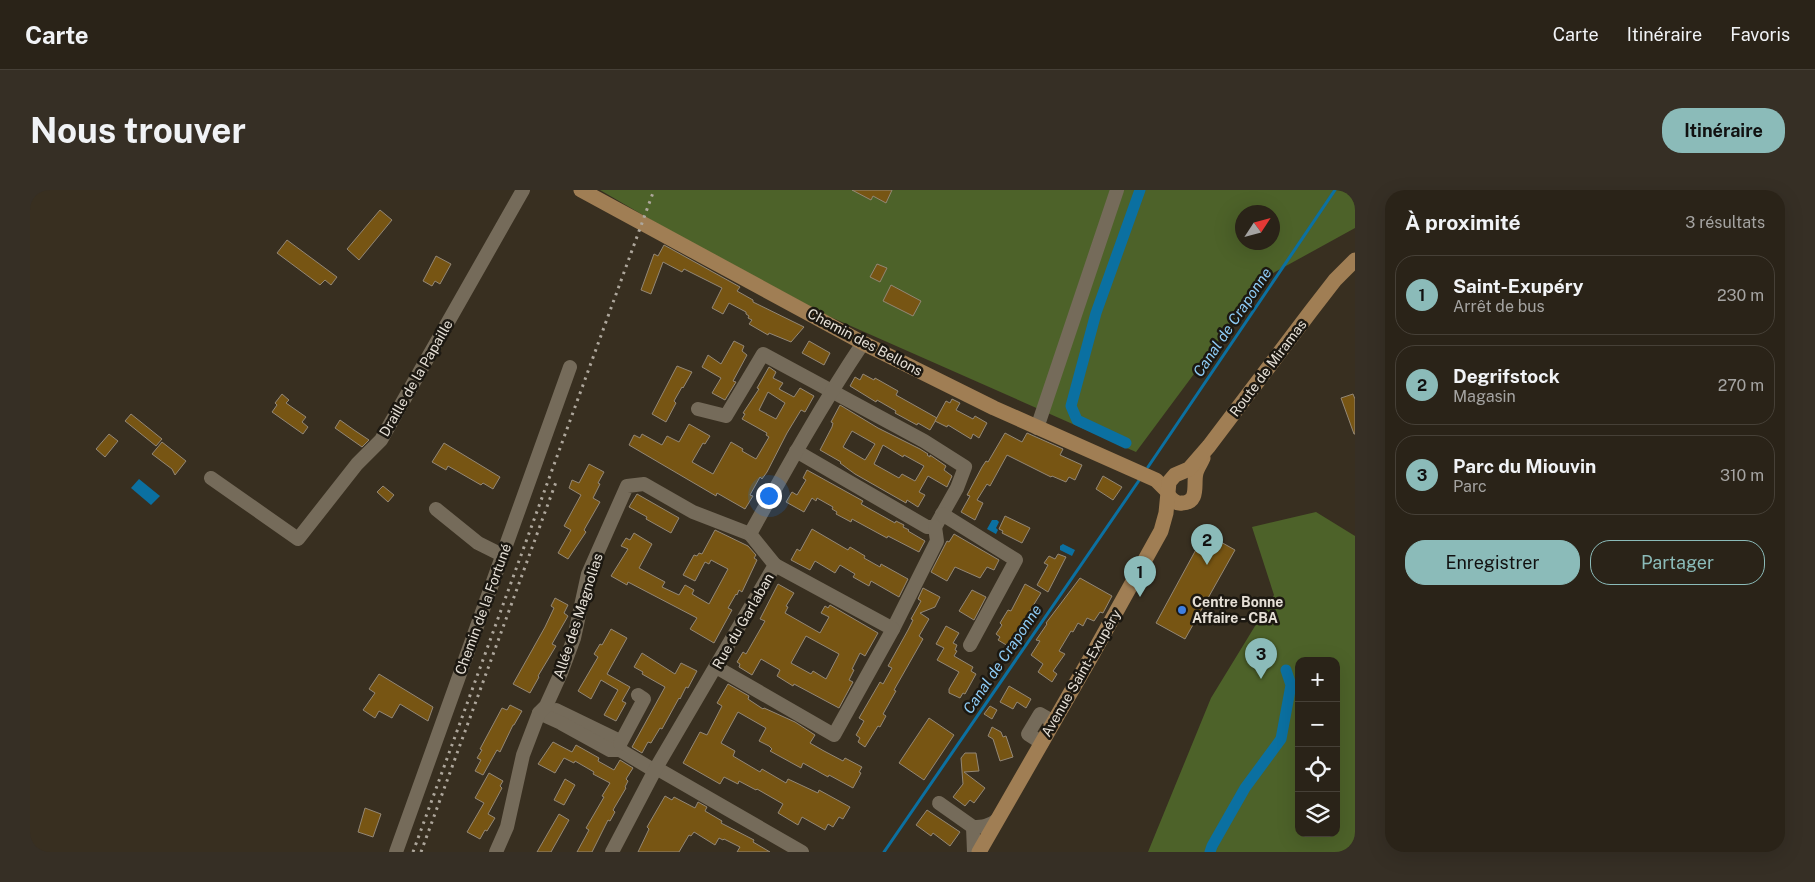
<!DOCTYPE html>
<html lang="fr">
<head>
<meta charset="utf-8">
<style>
  :root { --surface:#2a2318; --page:#362f25; --text:#f1f3f6; --muted:#a5a4a2; --line:#464037; --accent:#8bbbb9 }
  body { margin:0; font-family:"Public Sans",sans-serif; background:var(--page); color:var(--text) }
  .controls { position:absolute; right:15px; bottom:15px; display:grid; overflow:hidden; border-radius:10px; box-shadow:0 5px 20px #0002 }
  .controls button { width:45px; height:45px; display:grid; place-items:center; padding:0; border:0; border-bottom:1px solid var(--line); background:var(--surface); color:var(--text); font:25px sans-serif }
  .compass { position:absolute; left:1205px; top:15px; width:45px; height:45px; border-radius:50%; background:var(--surface); box-shadow:0 5px 20px #0002; rotate:54deg }
  .you { position:absolute; left:738px; top:305px; width:18px; height:18px; margin:-12px; border:4px solid #fff; border-radius:50%; background:#1a73e8; box-shadow:0 0 0 8px #1a73e833 }
  .badge { display:grid; place-items:center; width:32px; height:32px; border-radius:50%; background:var(--accent); color:#111; font-size:16px; font-weight:700 }
  .pin { position:absolute; translate:-50% -41px; filter:drop-shadow(0 1px 2px #0008) }
  .pin::after { content:''; position:absolute; top:26px; width:18px; height:15px; background:inherit; clip-path:polygon(0 0,100% 0,50% 100%) }
  .list { margin:0; padding:0; list-style:none }
  h2 { display:flex; justify-content:space-between; align-items:center; height:65px; margin:0; padding:0 20px; font-size:21px }
  h2 small { font-size:16px; font-weight:400; color:var(--muted) }
  .list li { display:grid; grid-template-columns:32px 1fr auto; gap:15px; align-items:center; box-sizing:border-box; height:80px; margin:0 10px 10px; padding:0 10px; border:1px solid var(--line); border-radius:20px }
  .list b { display:block; font-size:19px; white-space:nowrap }
  .list p { margin:0; font-size:16px; white-space:nowrap; color:var(--muted) }
  .list em { font-size:16px; font-style:normal; color:var(--muted) }
  .actions { display:flex; gap:10px; padding:15px 20px }
  .actions a { flex:1; padding:11px 0; border:1px solid var(--accent); border-radius:20px; text-align:center; font-size:18px; color:var(--accent) }
  .actions .main { background:var(--accent); color:#111 }
  .icon { flex:none; width:28px; height:28px; fill:none; stroke:currentColor; stroke-width:2; stroke-linecap:round; stroke-linejoin:round }
  .map { position:relative; flex:none; width:1325px; height:662px; overflow:hidden; border-radius:20px }
  header { display:flex; align-items:center; gap:30px; box-sizing:border-box; height:70px; padding:0 25px; background:var(--surface); border-bottom:1px solid var(--line) }
  header strong { font-size:24px }
  nav { display:flex; gap:28px; margin-inline-start:auto; font-size:18px }
  .intro { display:flex; align-items:center; justify-content:space-between; box-sizing:border-box; height:120px; padding:0 30px }
  h1 { margin:0; font-size:35px }
  .button { padding:12px 22px; border-radius:20px; background:var(--accent); color:#111; font-size:18px; font-weight:700 }
  main { display:flex; gap:30px; padding:0 30px }
  aside { flex:1; background:var(--surface); border-radius:20px; box-shadow:0 5px 20px #0002 }
  .map>svg:first-child { display:block }
  .green { fill:#4d6229; fill-rule:evenodd }
  .water { fill:#0b70a1 }
  .lines { fill:none; stroke-linecap:round; stroke-linejoin:round }
  .stream { stroke:#0b70a1; stroke-width:3 }
  .canal { stroke:#0b70a1; stroke-width:11 }
  .building { fill:#775513; stroke:#938776; fill-rule:evenodd }
  .minor { stroke:#756b5a; stroke-width:14 }
  .major { stroke:#a07e54; stroke-width:15 }
  .rail { stroke:#aea79c; stroke-width:3; stroke-dasharray:2.5 5; stroke-linecap:butt }
  .shop-dot { fill:#3f7fe0; stroke:#1c1811; stroke-width:2 }
  .labels { text-anchor:middle; dominant-baseline:central; stroke-width:5; stroke-linejoin:round; paint-order:stroke }
  .street-label { font-size:14px; fill:#e6e0d7; stroke:#1c1811 }
  .poi-label { font-size:14px; font-weight:bold; fill:#e6e0d7; stroke:#1c1811; text-anchor:start }
  .water-label { font-size:15px; font-style:italic; fill:#8ecbf5; stroke:#1c1811 }
</style>
</head>
<body>
<header>
<strong>Carte</strong>
<nav><a>Carte</a><a>Itinéraire</a><a>Favoris</a></nav>
</header>
<div class="intro"><h1>Nous trouver</h1><a class="button">Itinéraire</a></div>
<main>
<div class="map">
<svg width="1325" height="662" viewBox="0 0 1325 662">
  <rect width="100%" height="100%" fill="#382f20"/>
  <g class="green">
    <path d="M570,0H1325V38L1236,87L1106,262L796,125L630,35ZM1212,22H1242V52H1212Z"/>
    <path d="M1286,322L1325,346V662H1118L1181,508L1244,405L1222,337ZM1269,471H1306V643H1269Z"/>
  </g>
  <g class="water">
    <path d="M109,289L130,306L121,315L101,298Z"/>
    <path d="M962,330H967L969,332L966,338L968,340L966,344L957,339Z"/>
    <path d="M1033,354L1045,360L1042,366L1030,360V356Z"/>
  </g>
  <g class="lines">
    <g class="stream">
      <path d="M1118,277L1305,0"/>
      <path d="M854,662L1110,289"/>
    </g>
    <g class="canal">
      <path d="M1096,253L1047,230L1041,216L1066,123L1110,0"/>
      <path d="M1180,662L1182,656L1215,598L1251,549L1261,495L1256,480"/>
    </g>
  </g>
  <g class="building">
    <path d="M822,0H862L856,13L843,6L841,10Z"/>
    <path d="M350,20L362,30L329,70L317,59Z"/>
    <path d="M257,50L307,87L301,95L295,90L290,95L247,63Z"/>
    <path d="M634,55L710,97L707,101L723,110V112L774,137L761,152L739,143L738,145L719,134L722,130L718,128L719,126L716,124V122L699,113L693,124L682,118L692,98L654,79L652,82L633,72L621,104L611,100L624,64L628,66Z"/>
    <path d="M406,66L421,74L410,94L405,91L402,96L393,91Z"/>
    <path d="M847,74L857,78L850,92L840,87Z"/>
    <path d="M861,95L891,111L883,126L853,111Z"/>
    <path d="M704,151L714,156L712,161L717,165L703,191L706,192L695,210L682,203L691,188L672,177L678,165L691,174Z"/>
    <path d="M779,151L800,163L794,175L772,163Z"/>
    <path d="M647,176L662,182L653,198L652,197L644,211L646,213L636,232L622,224Z"/>
    <path d="M739,177L746,182L743,188L753,193L749,199L764,207L770,198L784,206L775,222L771,220L757,243L737,282L732,289L730,287L720,305L723,306L715,319L687,303L686,306L599,255L604,245L610,248L612,244L632,255L637,246L649,252L659,234L680,246L675,254L673,253L662,272L683,284L701,252L713,259L712,261L726,269L739,247L736,245L737,243L712,229L715,224L713,223L729,199L727,198ZM738,202L755,213L746,229L729,220Z"/>
    <path d="M833,184L844,190L845,188L868,201L866,205L907,228L900,240L888,233L887,235L865,223L866,221L847,210L846,212L820,196L825,187L830,190Z"/>
    <path d="M252,204L259,210L256,213L276,227L272,232L278,237L273,244L242,222L247,215L245,213Z"/>
    <path d="M1323,204L1325,209V244H1324L1311,208Z"/>
    <path d="M922,209L930,213L926,220L943,229L945,226L957,233L949,248L943,244L941,249L918,235L917,237L905,231L916,211L920,213Z"/>
    <path d="M810,215L848,238L890,259L898,264L897,265L900,267V265L916,276L914,280L922,286L917,297L898,286L889,302L895,305L888,317L877,310L876,313L825,284L810,273L811,272L790,260L802,237L803,233L801,232ZM822,241L845,254L835,270L813,257ZM853,255L873,267L874,265L894,276L885,291L872,284L869,288L844,274Z"/>
    <path d="M101,224L132,249L126,256L95,231Z"/>
    <path d="M310,230L324,240L339,250L332,257L305,238Z"/>
    <path d="M975,243L992,252L997,243L1033,259L1030,265L1052,275L1045,290L1039,287L1036,292L1022,286L1021,287L977,265L960,296L957,294L947,310L953,313L945,330L931,322L940,306L937,305L952,277L956,271L958,272Z"/>
    <path d="M79,244L88,251L75,267L66,259Z"/>
    <path d="M132,252L156,271L145,285L142,279L122,264Z"/>
    <path d="M414,253L470,287L463,299L453,293L451,295L418,276L416,280L402,272Z"/>
    <path d="M559,274L574,282L568,293L570,294L563,308L570,312L554,340L556,342L538,369L528,363L541,340L534,336L551,305L539,298L542,290L549,293Z"/>
    <path d="M777,280L833,311L831,314L865,333L866,331L874,335L873,337L879,340L878,341L895,351L889,362L858,346L857,348L822,329L821,332L806,324L807,322L802,319L803,317L787,308L786,311L782,308L774,322L756,312L762,302L767,305L776,290L773,288Z"/>
    <path d="M1073,286L1092,297L1083,310L1066,299Z"/>
    <path d="M353,296L364,305L358,312L347,302Z"/>
    <path d="M607,304L649,328L641,343L616,329L617,327L599,317Z"/>
    <path d="M975,326L1000,338L992,353L972,343L973,341L969,339Z"/>
    <path d="M782,339L818,360L820,357L835,366L834,368L850,377L851,374L878,389L869,407L841,391L839,396L823,387L825,384L810,375L805,383L785,371L780,380L761,370L767,359L770,361Z"/>
    <path d="M685,340L718,356L726,365L724,368L727,370L712,402L709,400L707,405L706,404L698,418L702,420L684,453L660,439L667,428L598,392L597,395L581,386L598,359L591,356L596,348L600,350L604,343L622,354L609,378L635,392L632,397L649,405L655,395L664,400L662,404L679,414L698,379L681,370L679,374L675,372L665,391L653,385L664,365L667,366L669,363L672,364Z"/>
    <path d="M1175,343L1205,360L1155,449L1126,433Z"/>
    <path d="M924,344L969,370L964,380L957,377L950,388L925,377L917,391L901,382L917,351L919,352Z"/>
    <path d="M1028,364L1036,367L1018,402L1007,395L1018,375L1014,373L1019,366L1025,369Z"/>
    <path d="M1050,388L1082,406L1073,423L1070,422L1064,431L1057,428L1053,436L1048,433L1043,442L1041,441L1029,461L1035,464L1023,481L1027,484L1022,492L1008,482L1013,474L1001,465L1010,451L1006,450L1017,434L1016,433Z"/>
    <path d="M748,394L764,403L756,416L758,417L755,423L790,443L799,427L791,423L795,416L798,418L800,415L848,443L835,466L830,463L822,479L824,480L819,490L823,492L809,518L764,494L763,496L747,486L750,480L731,469L722,485L709,477L710,474L707,472L713,462L716,464L735,431L730,429ZM776,446L809,464L796,489L783,481L781,484L761,473Z"/>
    <path d="M995,394L1011,403L978,456L968,450L970,447L966,444L972,435L970,433L978,420L981,421Z"/>
    <path d="M893,398L910,407L905,417L890,423L899,429L889,446L893,449L864,500L866,501L853,524L856,526L850,537L848,536L835,557L828,552L830,548L826,545L834,531L829,528L850,492L853,494L862,478L858,476L878,440L883,430L881,429L891,411L888,409Z"/>
    <path d="M942,400L956,407L944,430L929,421Z"/>
    <path d="M525,408L538,415L534,423L538,426L522,454L526,456L508,486L509,487L500,503L483,494L515,437L524,418L521,416Z"/>
    <path d="M916,436L929,443L923,453L927,455L925,460L927,461L924,466L943,477L941,481L946,484L935,504L933,503L930,508L919,503V499L929,482L907,470L914,458L906,454Z"/>
    <path d="M581,439L597,448L577,484L600,497L592,511L596,513L586,531L574,525L588,500L571,490L561,509L548,501L568,467L564,464L570,454L572,455Z"/>
    <path d="M612,463L645,484L651,473L667,481L658,498L656,497L650,509L649,508L632,539L630,538L621,553L618,552L612,563L602,557L635,497L612,484L613,482L604,477Z"/>
    <path d="M349,484L403,517L398,531L370,514L362,528L349,521L345,528L333,520L345,503L339,499Z"/>
    <path d="M698,494L719,506L718,509L733,519L734,518L765,532L785,545L780,553L794,561L813,571L815,568L832,577L829,582L831,583L823,598L799,585L798,587L773,573L771,578L740,561L742,559L739,556L729,551L736,538L708,522L691,553L705,561L703,566L730,582L732,579L756,593L758,589L788,603L789,600L820,617L813,629L809,627L803,637L798,634L795,640L772,627L768,635L748,623L753,614L727,599L726,600L709,591L708,594L694,587L690,594L653,573L670,542L677,545L692,516L687,513Z"/>
    <path d="M979,496L1001,509L996,518L987,512L983,519L970,512Z"/>
    <path d="M480,515L492,521L484,535H483L470,562L467,560L453,585L445,581L451,570L447,568L452,560L450,559L472,518L477,520Z"/>
    <path d="M960,516L967,520L962,529L954,524Z"/>
    <path d="M899,528L924,545L894,590L869,573Z"/>
    <path d="M962,537L971,542L973,547L976,546L983,567L970,571L963,549L958,546Z"/>
    <path d="M523,552L542,562L546,555L569,568L568,571L584,580L590,570L603,578L596,589L598,591L595,597L596,598L583,620L585,622L580,631L578,630L562,662H547L559,640L556,638L574,607L572,606L580,593L563,584L564,582L545,571L544,573L534,568L525,583L508,574Z"/>
    <path d="M935,563H946L949,581L934,582L955,598L944,613L940,610L935,616L923,607L933,594L931,568Z"/>
    <path d="M459,583L473,591L470,596L472,598L458,624L465,628L457,641L455,640L450,649L437,642L454,613L445,608Z"/>
    <path d="M535,589L545,595L534,615L524,610Z"/>
    <path d="M635,606L642,610L644,607L665,618L668,612L677,617L675,621L692,631L691,633L724,650L723,652L740,662H707L710,657L694,649L693,650L689,648L685,655L664,642L661,646L659,645L649,662H608L619,639L617,637Z"/>
    <path d="M335,618L351,624L343,647L328,642Z"/>
    <path d="M897,620L930,642L920,656L903,643L901,646L886,635Z"/>
    <path d="M529,624L539,630L521,662H507Z"/>
  </g>
  <g class="lines">
    <g class="minor">
      <path d="M668,219L696,226L733,164L894,251L935,277L927,298L905,337H897L766,261"/>
      <path d="M1007,238L1087,0"/>
      <path d="M181,288L268,349L327,274L351,250L493,0"/>
      <path d="M406,319L448,353L472,365"/>
      <path d="M912,324L986,370L940,455"/>
      <path d="M863,439L907,351L905,337"/>
      <path d="M686,477L804,545L863,439L745,375"/>
      <path d="M526,520L590,551V560"/>
      <path d="M509,523L531,533L580,560H590L625,581"/>
      <path d="M1012,553L998,544L1010,524L1024,532"/>
      <path d="M590,554L614,509L608,505"/>
      <path d="M626,578L772,662"/>
      <path d="M909,613L943,637"/>
      <path d="M366,662L540,177"/>
      <path d="M466,662L477,637L493,565L509,523L516,516L531,483L544,448L558,384L597,296L614,294L663,322L720,344"/>
      <path d="M582,662L626,578L745,375L720,344C756,279 792,214 833,153"/>
      <path d="M944,662L943,637C953,637 959,636 967,630"/>
    </g>
    <g class="major">
      <path d="M551,0L833,153L964,218L1126,290L1137,301"/>
      <path d="M1139,306C1142,310 1146,314 1152,313C1170,312 1163,294 1166,283C1167,278 1171,273 1173,268"/>
      <path d="M949,662L1061,467L1131,341L1136,323L1139,292L1145,285L1159,279L1179,256L1281,121L1305,90L1325,70"/>
    </g>
    <g class="rail">
      <path d="M383,662L624,0"/>
      <path d="M391,662L526,292"/>
    </g>
  </g>
  <circle class="shop-dot" cx="1152" cy="420" r="5"/>
  <g class="labels">
    <g class="street-label">
      <text transform="translate(835 152) rotate(28)">Chemin des Bellons</text>
      <text transform="translate(1238 178) rotate(-53)">Route de Miramas</text>
      <text transform="translate(386 188) rotate(-60)">Draille de la Papaille</text>
      <text transform="translate(453 419) rotate(-70)">Chemin de la Fortuné</text>
      <text transform="translate(548 426) rotate(-72)">Allée des Magnolias</text>
      <text transform="translate(713 431) rotate(-60)">Rue du Garlaban</text>
      <text transform="translate(1051 483) rotate(-60)">Avenue Saint-Exupéry</text>
    </g>
    <g class="poi-label">
      <text x="1162" y="412">Centre Bonne<tspan x="1162" dy="16">Affaire - CBA</tspan></text>
    </g>
    <g class="water-label">
      <text transform="translate(1202 132) rotate(-56)">Canal de Craponne</text>
      <text transform="translate(972 469) rotate(-56)">Canal de Craponne</text>
    </g>
  </g>
</svg>
<div class="controls">
<button>+</button>
<button>−</button>
<button><svg class="icon" aria-label="locate" viewBox="0 0 24 24"><circle cx="12" cy="12" r="6"/><path d="M12 2v4M12 18v4M2 12h4M18 12h4"/></svg></button>
<button><svg class="icon" aria-label="layers" viewBox="0 0 24 24"><path d="M12 4l9 5-9 5-9-5zM3 14l9 5 9-5"/></svg></button>
</div>
<svg class="compass" viewBox="-18 -18 36 36"><path d="M0-13l5 13h-10z" fill="#e53935"/><path d="M0 13l5-13h-10z" fill="#a5a4a2"/></svg>
<div class="you"></div>
<div class="pin badge" style="left:1110px;top:407px">1</div>
<div class="pin badge" style="left:1177px;top:375px">2</div>
<div class="pin badge" style="left:1231px;top:489px">3</div>
</div>
<aside>
<h2>À proximité<small>3 résultats</small></h2>
<ul class="list">
<li><span class="badge">1</span><div><b>Saint-Exupéry</b><p>Arrêt de bus</p></div><em>230 m</em></li>
<li><span class="badge">2</span><div><b>Degrifstock</b><p>Magasin</p></div><em>270 m</em></li>
<li><span class="badge">3</span><div><b>Parc du Miouvin</b><p>Parc</p></div><em>310 m</em></li>
</ul>
<div class="actions"><a class="main">Enregistrer</a><a>Partager</a></div>
</aside>
</main>
</body>
</html>
